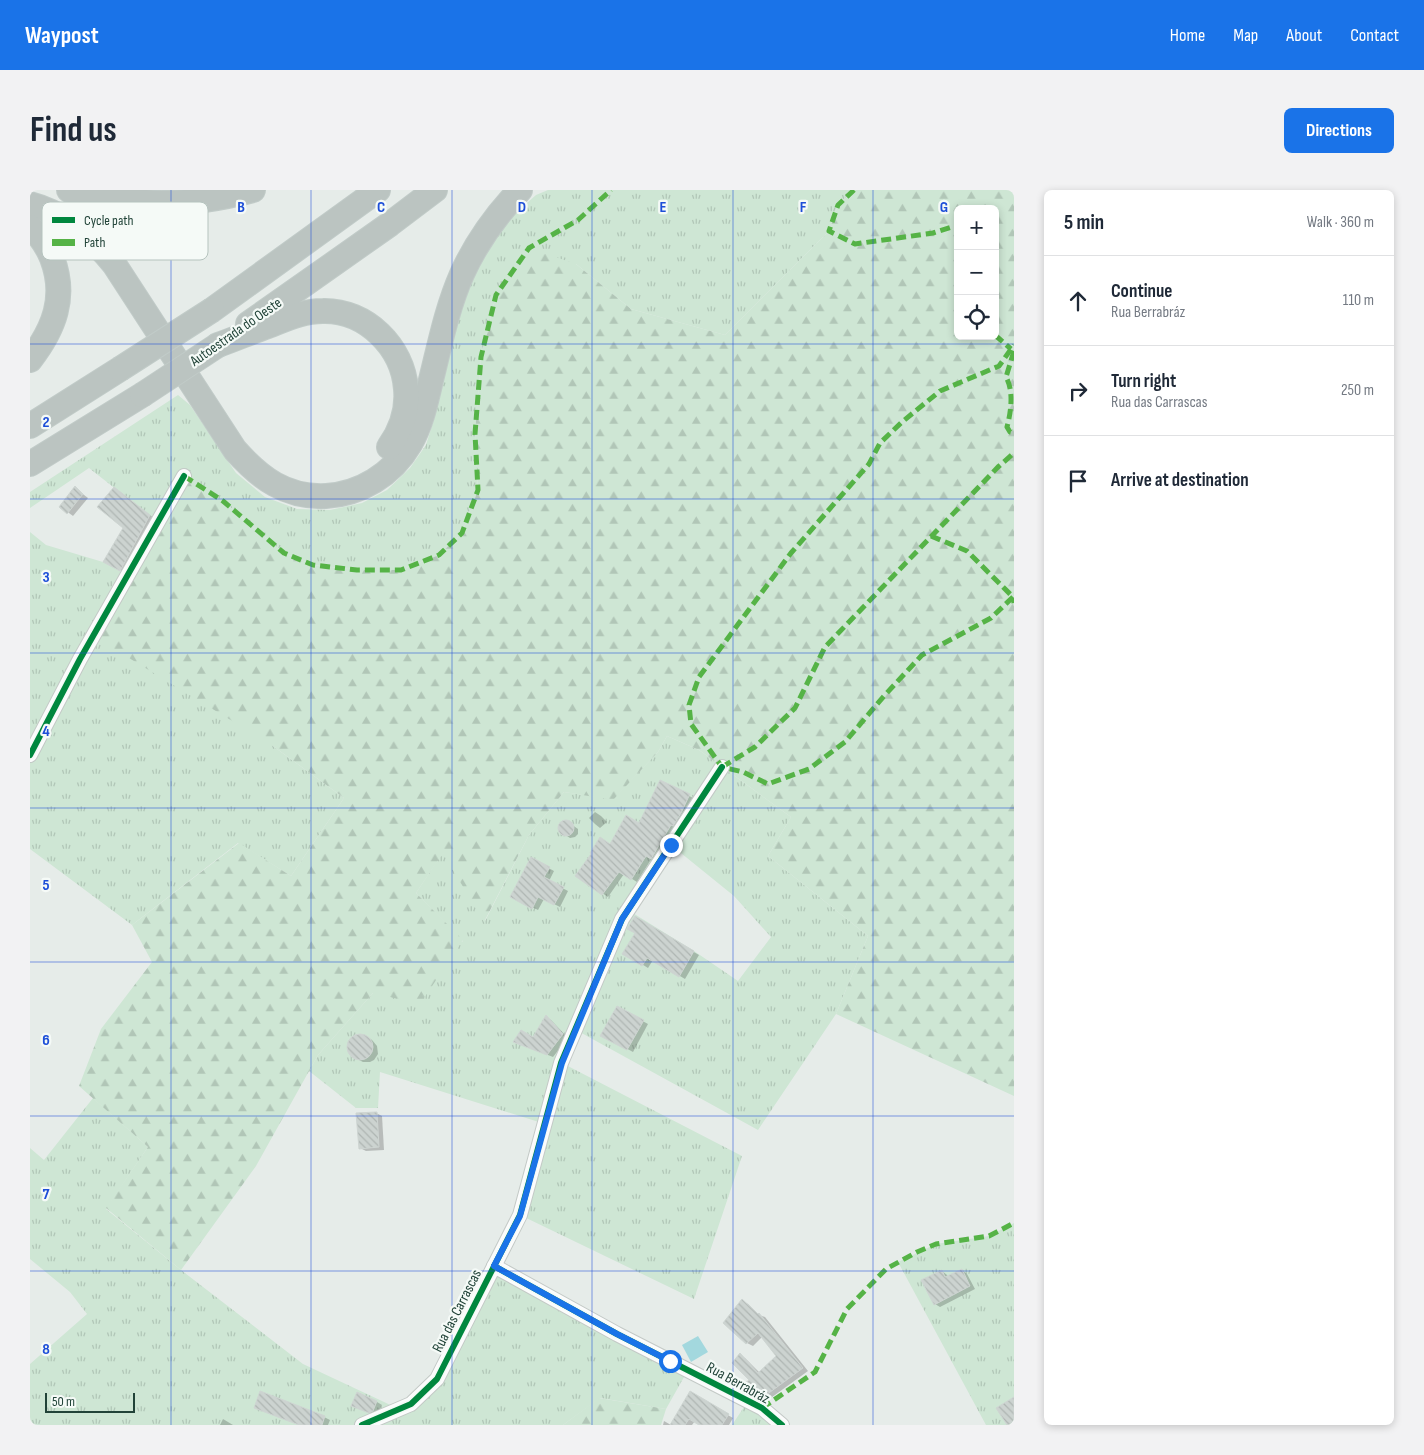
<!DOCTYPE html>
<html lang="en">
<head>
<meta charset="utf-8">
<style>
  :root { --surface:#fff; --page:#f2f2f3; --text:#1f2937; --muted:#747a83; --line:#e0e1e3; --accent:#1a73e8 }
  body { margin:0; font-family:"Sofia Sans Condensed",sans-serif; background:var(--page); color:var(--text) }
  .controls { position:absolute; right:15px; top:15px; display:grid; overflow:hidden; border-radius:8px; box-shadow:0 2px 8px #0003 }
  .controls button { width:45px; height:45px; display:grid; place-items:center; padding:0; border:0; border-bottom:1px solid var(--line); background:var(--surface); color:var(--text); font:25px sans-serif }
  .scale { position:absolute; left:15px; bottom:12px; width:90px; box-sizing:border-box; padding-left:5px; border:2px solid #214338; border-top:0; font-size:14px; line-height:18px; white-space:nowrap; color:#214338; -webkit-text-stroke:4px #f5faf7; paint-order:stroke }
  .stop { position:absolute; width:15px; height:15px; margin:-11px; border:4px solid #1a73e8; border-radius:50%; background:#fff }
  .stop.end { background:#1a73e8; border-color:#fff; box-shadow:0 1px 5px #0008 }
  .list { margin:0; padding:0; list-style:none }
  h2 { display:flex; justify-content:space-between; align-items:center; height:65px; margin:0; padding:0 20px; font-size:21px }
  h2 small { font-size:16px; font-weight:400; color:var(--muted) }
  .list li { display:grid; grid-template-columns:32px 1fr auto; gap:15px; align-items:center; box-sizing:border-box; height:90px; padding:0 20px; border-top:1px solid var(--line) }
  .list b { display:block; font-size:19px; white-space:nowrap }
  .list p { margin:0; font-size:16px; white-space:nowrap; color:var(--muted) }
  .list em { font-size:16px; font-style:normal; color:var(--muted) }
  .icon { flex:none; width:28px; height:28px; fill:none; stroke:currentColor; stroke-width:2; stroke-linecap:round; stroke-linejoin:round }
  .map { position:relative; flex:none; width:984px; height:1235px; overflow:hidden; border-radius:8px }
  header { display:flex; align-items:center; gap:30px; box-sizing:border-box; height:70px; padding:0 25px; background:var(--accent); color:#fff }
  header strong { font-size:24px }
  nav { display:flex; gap:28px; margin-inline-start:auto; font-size:18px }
  .intro { display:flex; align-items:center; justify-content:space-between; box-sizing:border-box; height:120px; padding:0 30px }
  h1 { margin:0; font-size:35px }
  .button { padding:12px 22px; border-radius:8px; background:var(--accent); color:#fff; font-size:18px; font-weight:700 }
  main { display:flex; gap:30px; padding:0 30px }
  aside { flex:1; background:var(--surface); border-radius:8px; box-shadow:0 2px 8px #0003 }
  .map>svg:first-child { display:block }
  .grass { fill:url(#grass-tufts); fill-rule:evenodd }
  .forest { fill:url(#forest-firs); fill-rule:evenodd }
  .water { fill:#a3d8de }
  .shadow { fill:#0003 }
  .building { fill:url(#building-back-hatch); stroke:#ced5d2 }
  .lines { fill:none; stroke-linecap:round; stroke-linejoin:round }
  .minor-casing { stroke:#c3c9c6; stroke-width:16 }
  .motorway-casing { stroke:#c1cbc8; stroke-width:26 }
  .minor { stroke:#fbfcfc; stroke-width:14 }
  .motorway { stroke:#bbc4c1; stroke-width:24 }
  .motorway-bridge-casing { stroke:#c1cbc8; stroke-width:26; stroke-linecap:butt }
  .motorway-bridge { stroke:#bbc4c1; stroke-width:24 }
  .quiet { stroke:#55b346; stroke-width:5; stroke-dasharray:10 5; stroke-linecap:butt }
  .cycleway-casing { stroke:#f5faf7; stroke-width:9 }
  .cycleway { stroke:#00873e; stroke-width:6 }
  .route { stroke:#1a73e8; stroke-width:6 }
  .grid { fill:none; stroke:#1d4ed8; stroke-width:1; stroke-opacity:0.55 }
  .labels { text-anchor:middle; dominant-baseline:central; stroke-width:4.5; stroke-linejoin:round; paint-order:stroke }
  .street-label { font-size:15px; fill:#214338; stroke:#f5faf7 }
  .key { fill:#f5faf7; stroke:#b5c3be; stroke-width:1 }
  .key-label { font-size:14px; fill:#214338 }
  .grid-label { font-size:16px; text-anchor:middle; font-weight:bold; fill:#1d4ed8; stroke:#f5faf7; stroke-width:4.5; stroke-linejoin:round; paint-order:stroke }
</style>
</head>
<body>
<header>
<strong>Waypost</strong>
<nav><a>Home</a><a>Map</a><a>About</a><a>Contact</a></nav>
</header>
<div class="intro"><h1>Find us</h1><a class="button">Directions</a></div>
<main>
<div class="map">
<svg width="984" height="1235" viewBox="0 0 984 1235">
  <defs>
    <pattern id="grass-tufts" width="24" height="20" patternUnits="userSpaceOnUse" patternTransform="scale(1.25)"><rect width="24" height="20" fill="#cee6d4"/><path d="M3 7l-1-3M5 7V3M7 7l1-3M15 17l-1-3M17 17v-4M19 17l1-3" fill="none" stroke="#b1c6b7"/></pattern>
    <pattern id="forest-firs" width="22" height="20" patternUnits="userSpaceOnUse" patternTransform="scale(1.25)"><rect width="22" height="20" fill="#cee6d4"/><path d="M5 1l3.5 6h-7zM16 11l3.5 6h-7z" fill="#b1c6b7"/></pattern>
    <pattern id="building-back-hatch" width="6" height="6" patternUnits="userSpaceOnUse" patternTransform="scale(1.25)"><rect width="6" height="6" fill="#ccd3d0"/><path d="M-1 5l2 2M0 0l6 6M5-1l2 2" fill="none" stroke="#afb6b3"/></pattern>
  </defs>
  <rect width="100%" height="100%" fill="#e6ece9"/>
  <g class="grass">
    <path d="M518,0H824L808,15L799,41L695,145L601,119L546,74L466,105L451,167L445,244L448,300L432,343L409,365L371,380H327L283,375L254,363L193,311L124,329L59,278L0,318V302L148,205L160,215L206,283L235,307L267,319L300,320L332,313L357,300L380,278L396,255L404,229L427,130L438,99L454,66L479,29L506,5Z"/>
    <path d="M0,342L16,355L73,372L90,381L96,386L243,556L314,608L261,686L208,653L102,735L0,659Z"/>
    <path d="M637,546L669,560L761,627L738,666L838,746L806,824L728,940L546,840L532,873L712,966L664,1109L490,1025L515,934L350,882L348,918H326L279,881L288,865L343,803L433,751L386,703L413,662L455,731L499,645L534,602L583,609L628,562ZM641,655L704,706L741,747L708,791L664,761L598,720Z"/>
    <path d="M63,908L118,957L76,1019L151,1080L273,1174L369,1219L407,1189L464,1076L658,1180L636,1219L570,1208L533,1235H0V1174L57,1124L40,1102L0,1069V958L14,970Z"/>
    <path d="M984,1033V1235H956L868,1072L906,1054L959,1046Z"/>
    <path d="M718,1211L752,1235H702Z"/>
  </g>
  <g class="forest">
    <path d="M824,0H984V906L806,824L838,746L738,666L761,627L669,560L637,546L628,562L583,610L534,602L499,645L454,732L413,663L386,703L433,750L390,814L343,803L288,865L226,976L151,1080L76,1018L118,957L49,896L71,839L122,772L102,735L209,653L261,686L314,608L243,556L63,446L154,286L193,311L254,363L283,375L327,380H371L409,365L432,343L448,300L445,244L451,167L466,105L499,58L546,74L601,119L695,145L799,41L808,15ZM928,19H965V146H928Z"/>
    <path d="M569,1208L636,1219L631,1235H533Z"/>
  </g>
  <path class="water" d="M668,1146L678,1162L661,1172L652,1155Z"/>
  <g class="shadow">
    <path d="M45,298L58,308L43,326L31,317Z"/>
    <path d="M85,298L125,329L96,383L75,371L95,338Z"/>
    <path d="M630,591L665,609L627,671L622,668L607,692L594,684L578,707L547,686L580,655L609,634Z"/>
    <path d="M565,622L571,626L577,632L570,638L565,634L559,628Z"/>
    <path d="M538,632L548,639V644L545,647L540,648L531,642L530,636L532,633Z"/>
    <path d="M502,669L524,681L519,691L538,701L530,717L514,709L508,720L482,707Z"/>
    <path d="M605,728L669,765L655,789L623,770L618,778L594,763L606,742Z"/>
    <path d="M587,817L618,834L603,862L572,845Z"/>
    <path d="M516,827L521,830L538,848L523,867L485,852L503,849Z"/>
    <path d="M328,845L336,846L342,850L347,856L348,864L344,870L340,872H333L323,867L319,860V852L321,849Z"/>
    <path d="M346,923L352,926L354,960L336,961L330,958Z"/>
    <path d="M932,1080L937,1084L945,1099L910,1117L905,1114L912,1081L917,1085L918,1087Z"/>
    <path d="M712,1111L718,1114L729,1125L735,1127L778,1181L738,1210L713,1197L720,1190L710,1165L715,1168L730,1183L747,1167L732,1147L723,1156L717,1153L694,1133Z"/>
    <path d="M660,1203L703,1228L699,1235H672L665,1231L662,1235H641Z"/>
    <path d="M347,1212L352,1215L348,1223L345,1225L328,1218Z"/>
    <path d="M294,1227L300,1230L298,1235H269Z"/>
    <path d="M193,1229L203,1235H190Z"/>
    <path d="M634,1231L641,1235H633Z"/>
  </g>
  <g class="building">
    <path d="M45,296L53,304L37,324L29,317Z"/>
    <path d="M84,297L120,325L90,381L73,372L93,338L67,317Z"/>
    <path d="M630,590L660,604L651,623L643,636L641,635L621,669L616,666L601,690L589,682L572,705L545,686L561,664L560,663L570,647L580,654L596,625L609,633Z"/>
    <circle cx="536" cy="638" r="8"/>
    <path d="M501,667L520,677L514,687L534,697L524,715L508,707L502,719L480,707Z"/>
    <path d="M605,726L664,761L649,787L617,768L612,776L592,764L605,743L597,739Z"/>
    <path d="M587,816L614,830L597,860L570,846Z"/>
    <path d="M516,825L533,844L517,865L483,852L491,840L503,847Z"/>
    <circle cx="330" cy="857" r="13"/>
    <path d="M347,922L349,957L329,959L326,923Z"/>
    <path d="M932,1079L940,1096L904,1115L891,1090L912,1080L915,1087Z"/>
    <path d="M712,1109L728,1124L729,1123L773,1178L732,1208L710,1197L719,1190L702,1173L710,1163L728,1183L746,1166L728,1143L716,1154L693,1133Z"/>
    <path d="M230,1201L295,1226L292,1235H269L224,1218Z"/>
    <path d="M660,1201L699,1224L692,1235H669L659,1229L655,1235H640Z"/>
    <path d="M327,1202L347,1211L343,1221L339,1223L321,1216Z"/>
    <path d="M984,1207V1235H977L966,1218Z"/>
  </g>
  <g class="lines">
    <g class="minor-casing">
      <g id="minor">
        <path d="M0,565L50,469L154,286"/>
        <path d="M464,1076L587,1144L732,1218L752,1235"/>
        <path d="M332,1235L381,1214L407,1189L490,1025L531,873L592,729L692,577"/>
      </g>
    </g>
    <g class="motorway-casing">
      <g id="motorway">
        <path d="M39,0C69,6 100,12 131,13C162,13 193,8 223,0"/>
        <path d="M0,14C35,23 62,47 84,74L205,260C230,288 256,308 296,306C330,304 362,285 380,254C391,235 396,212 401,190C410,154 417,118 432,84C446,53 466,25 490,0"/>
        <path d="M0,37C10,45 17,56 22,68C37,107 24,139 0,170"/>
        <path d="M182,120L348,0"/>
        <path d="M218,134L360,34L405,0"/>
        <path d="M188,155C205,149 221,142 238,136C256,129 273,121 293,121C336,120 373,157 376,199C378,220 371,240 359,257"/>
        <path d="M0,236L90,179"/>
        <path d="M0,274L112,205"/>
      </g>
    </g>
    <use href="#minor" class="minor"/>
    <use href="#motorway" class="motorway"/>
    <g class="motorway-bridge-casing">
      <g id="motorway-bridge">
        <path d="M90,179L182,120"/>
        <path d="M112,205L188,155"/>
      </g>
    </g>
    <use href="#motorway-bridge" class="motorway-bridge"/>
    <g class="quiet">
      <path d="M824,0L808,15L799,41L825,54L903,43L928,35"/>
      <path d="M965,145L981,159"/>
      <path d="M984,161L976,187C984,201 981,222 977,237L980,242L984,243"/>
      <path d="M154,286L193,311L254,363L283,375L327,380H371L409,365L432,343L448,300L445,244L451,167L466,105L499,58L548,30L581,0"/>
      <path d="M901,346L937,361L983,407L984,413"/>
      <path d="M983,407L961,428L892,465L854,506L815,552L779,579L738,594L713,582L692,577L661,534L659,515L669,487L761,363L839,274L850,253L872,232L910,201L969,176L984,155"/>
      <path d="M692,577L725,557L765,518L795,457L968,277L984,263"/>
      <path d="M732,1218L785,1182L817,1119L856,1079L887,1062L906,1054L959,1046L984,1033"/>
    </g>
    <g class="cycleway-casing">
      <g id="cycleway">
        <path d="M0,565L50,469L154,286"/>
        <path d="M464,1076L587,1144L732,1218L752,1235"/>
        <path d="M332,1235L381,1214L407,1189L490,1025L531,873L592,729L692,577"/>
      </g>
    </g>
    <use href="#cycleway" class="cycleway"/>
  </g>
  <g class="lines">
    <path class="route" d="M640,1171L587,1144L464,1076L490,1026L532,873L592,729L641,655"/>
  </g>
  <path class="grid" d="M141,0V1235M281,0V1235M422,0V1235M562,0V1235M703,0V1235M843,0V1235M0,154H984M0,309H984M0,463H984M0,618H984M0,772H984M0,926H984M0,1081H984"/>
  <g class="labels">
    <g class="street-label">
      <text transform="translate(206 142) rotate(-35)">Autoestrada do Oeste</text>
      <text transform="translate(427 1121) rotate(-63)">Rua das Carrascas</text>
      <text transform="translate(708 1193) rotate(29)">Rua Berrabráz</text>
    </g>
  </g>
  <rect x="12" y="12" width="166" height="58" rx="8" class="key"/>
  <rect x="22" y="27" width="23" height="6" fill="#00873e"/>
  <rect x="22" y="49" width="23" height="7" fill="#55b346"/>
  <g class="key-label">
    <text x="54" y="35">Cycle path</text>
    <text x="54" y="57">Path</text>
  </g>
  <g class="grid-label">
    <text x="211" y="22">B</text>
    <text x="351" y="22">C</text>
    <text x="492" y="22">D</text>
    <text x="633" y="22">E</text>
    <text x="773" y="22">F</text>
    <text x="914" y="22">G</text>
    <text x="16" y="237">2</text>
    <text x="16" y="392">3</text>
    <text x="16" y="546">4</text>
    <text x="16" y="700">5</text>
    <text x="16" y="855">6</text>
    <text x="16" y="1009">7</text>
    <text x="16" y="1164">8</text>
  </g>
</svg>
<div class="controls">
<button>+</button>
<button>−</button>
<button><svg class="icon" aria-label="locate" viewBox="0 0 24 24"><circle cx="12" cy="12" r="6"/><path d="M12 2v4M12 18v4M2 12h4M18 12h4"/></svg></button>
</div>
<div class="scale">50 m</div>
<div class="stop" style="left:640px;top:1171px"></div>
<div class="stop end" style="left:641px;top:655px"></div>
</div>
<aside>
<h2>5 min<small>Walk · 360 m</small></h2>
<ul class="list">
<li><svg class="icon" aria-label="ahead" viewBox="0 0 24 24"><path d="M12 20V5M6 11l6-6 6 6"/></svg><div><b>Continue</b><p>Rua Berrabráz</p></div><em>110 m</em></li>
<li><svg class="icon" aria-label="right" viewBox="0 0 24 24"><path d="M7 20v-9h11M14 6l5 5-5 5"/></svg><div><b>Turn right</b><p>Rua das Carrascas</p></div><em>250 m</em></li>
<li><svg class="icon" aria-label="arrive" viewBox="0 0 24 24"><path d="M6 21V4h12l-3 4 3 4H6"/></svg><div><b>Arrive at destination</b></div></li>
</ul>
</aside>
</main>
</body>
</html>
